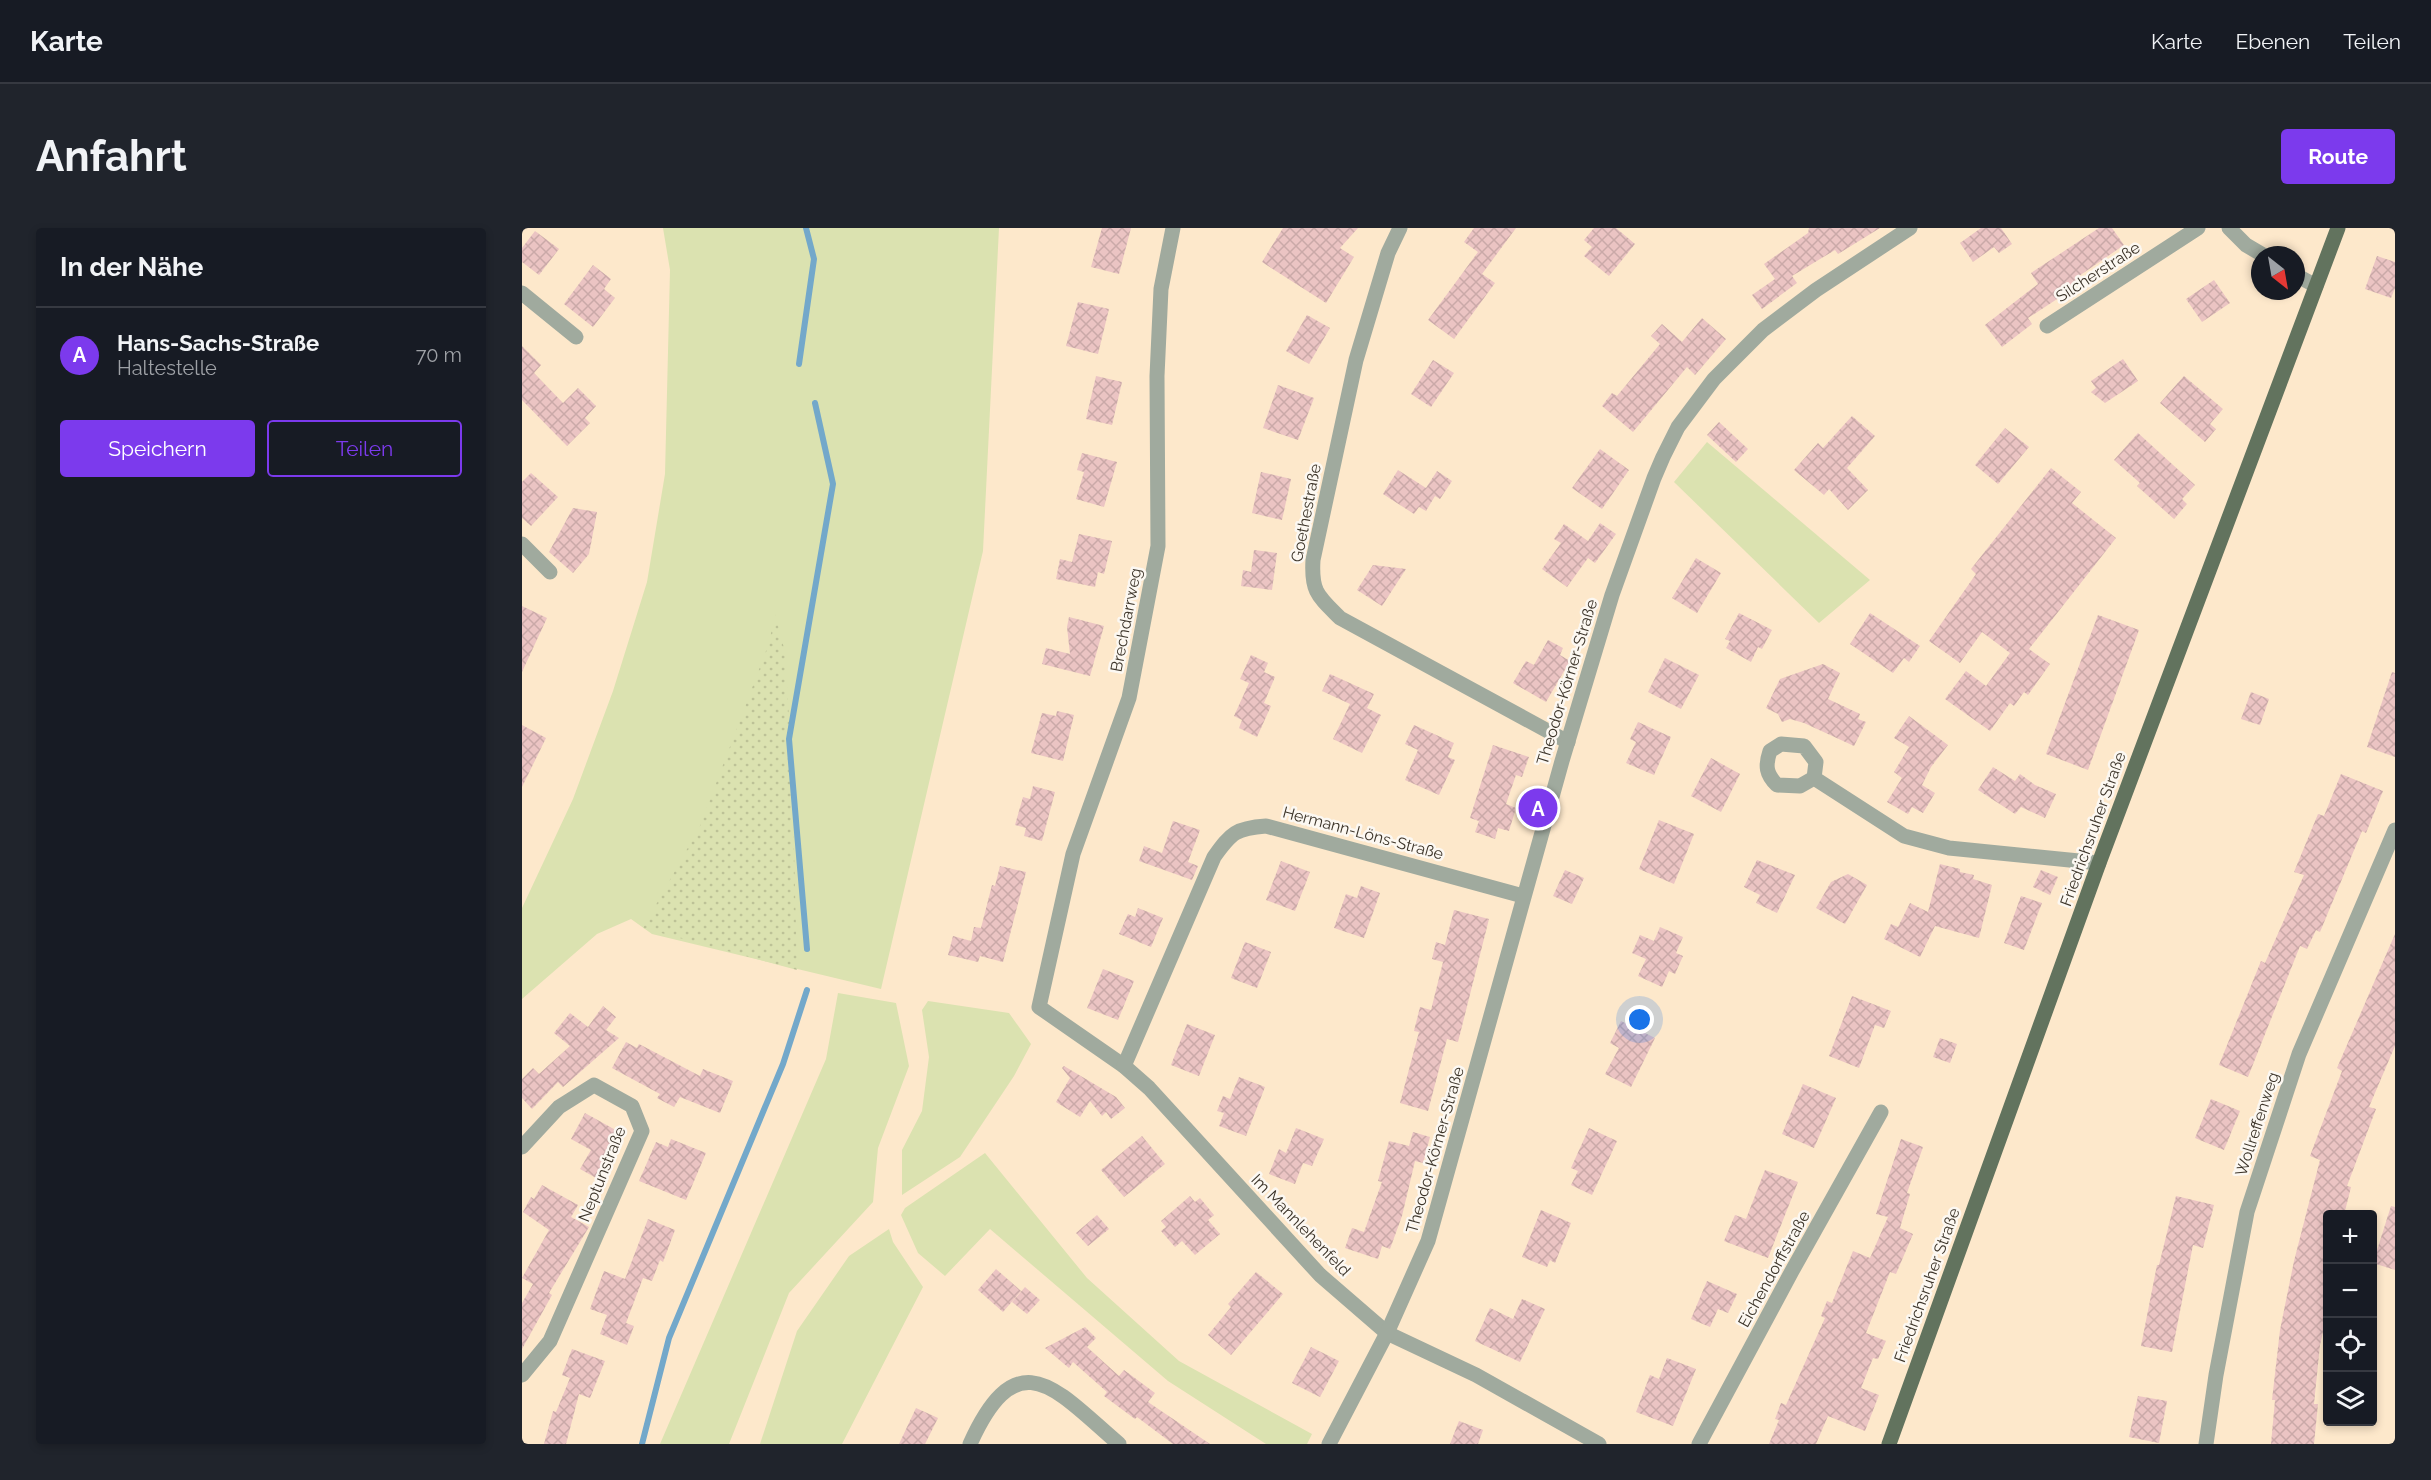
<!DOCTYPE html>
<html lang="de">
<head>
<meta charset="utf-8">
<style>
  :root { --surface:#171b24; --page:#20242c; --text:#f1f3f6; --muted:#9ea1a6; --line:#363941; --accent:#7c3aed }
  body { margin:0; font-family:Raleway,sans-serif; background:var(--page); color:var(--text) }
  .controls { position:absolute; right:18px; bottom:18px; display:grid; overflow:hidden; border-radius:6px; box-shadow:0 3px 9px #0003 }
  .controls button { width:54px; height:54px; display:grid; place-items:center; padding:0; border:0; border-bottom:2px solid var(--line); background:var(--surface); color:var(--text); font:30px sans-serif }
  .compass { position:absolute; left:1729px; top:18px; width:54px; height:54px; border-radius:50%; background:var(--surface); box-shadow:0 3px 9px #0003; rotate:149deg }
  .you { position:absolute; left:1118px; top:792px; width:21px; height:21px; margin:-15px; border:4px solid #fff; border-radius:50%; background:#1a73e8; box-shadow:0 0 0 9px #1a73e833 }
  .badge { display:grid; place-items:center; width:39px; height:39px; border-radius:50%; background:var(--accent); color:#fff; font-size:20px; font-weight:700 }
  .pin { position:absolute; translate:-50% -50%; border:3px solid #fff; box-shadow:0 2px 6px #0006 }
  .list { margin:0; padding:0; list-style:none }
  h2 { display:flex; justify-content:space-between; align-items:center; height:78px; margin:0; padding:0 24px; font-size:26px }
  h2 small { font-size:20px; font-weight:400; color:var(--muted) }
  .list li { display:grid; grid-template-columns:39px 1fr auto; gap:18px; align-items:center; box-sizing:border-box; height:96px; padding:0 24px; border-top:2px solid var(--line) }
  .list b { display:block; font-size:22px; white-space:nowrap }
  .list p { margin:0; font-size:20px; white-space:nowrap; color:var(--muted) }
  .list em { font-size:20px; font-style:normal; color:var(--muted) }
  .actions { display:flex; gap:12px; padding:18px 24px }
  .actions a { flex:1; padding:14px 0; border:2px solid var(--accent); border-radius:6px; text-align:center; font-size:21px; color:var(--accent) }
  .actions .main { background:var(--accent); color:#fff }
  .icon { flex:none; width:33px; height:33px; fill:none; stroke:currentColor; stroke-width:2; stroke-linecap:round; stroke-linejoin:round }
  .map { position:relative; flex:none; width:1873px; height:1216px; overflow:hidden; border-radius:6px }
  header { display:flex; align-items:center; gap:36px; box-sizing:border-box; height:84px; padding:0 30px; background:var(--surface); border-bottom:2px solid var(--line) }
  header strong { font-size:28px }
  nav { display:flex; gap:33px; margin-inline-start:auto; font-size:21px }
  .intro { display:flex; align-items:center; justify-content:space-between; box-sizing:border-box; height:144px; padding:0 36px }
  h1 { margin:0; font-size:42px }
  .button { padding:15px 27px; border-radius:6px; background:var(--accent); color:#fff; font-size:21px; font-weight:700 }
  main { display:flex; gap:36px; padding:0 36px }
  aside { flex:1; background:var(--surface); border-radius:6px; box-shadow:0 3px 9px #0003 }
  .map>svg:first-child { display:block }
  .grass { fill:#dbe2b0 }
  .park { fill:url(#park-dots) }
  .lines { fill:none; stroke-linecap:round; stroke-linejoin:round }
  .stream { stroke:#73a8ca; stroke-width:6 }
  .building { fill:url(#building-cross-hatch) }
  .minor { stroke:#a0aa9e; stroke-width:15 }
  .major { stroke:#62735e; stroke-width:15 }
  .labels { text-anchor:middle; dominant-baseline:central; stroke-width:5; stroke-linejoin:round; paint-order:stroke }
  .street-label { font-size:16px; fill:#3c3429; stroke:#fcf8f2 }
</style>
</head>
<body>
<header>
<strong>Karte</strong>
<nav><a>Karte</a><a>Ebenen</a><a>Teilen</a></nav>
</header>
<div class="intro"><h1>Anfahrt</h1><a class="button">Route</a></div>
<main>
<aside>
<h2>In der Nähe<small></small></h2>
<ul class="list">
<li><span class="badge">A</span><div><b>Hans-Sachs-Straße</b><p>Haltestelle</p></div><em>70 m</em></li>
</ul>
<div class="actions"><a class="main">Speichern</a><a>Teilen</a></div>
</aside>
<div class="map">
<svg width="1873" height="1216" viewBox="0 0 1873 1216">
  <defs>
    <pattern id="park-dots" width="8" height="8" patternUnits="userSpaceOnUse" patternTransform="scale(1.5)"><rect width="8" height="8" fill="#dbe2b0"/><path d="M2 2h.1M6 6h.1" fill="none" stroke="#bdc297" stroke-width="1.8" stroke-linecap="round"/></pattern>
    <pattern id="building-cross-hatch" width="8" height="8" patternUnits="userSpaceOnUse" patternTransform="scale(1.5)"><rect width="8" height="8" fill="#ebc4c3"/><path d="M0 0l8 8M0 8l8-8" fill="none" stroke="#caa9a8"/></pattern>
  </defs>
  <rect width="100%" height="100%" fill="#fde8cb"/>
  <g class="grass">
    <path d="M141,0H477L461,323L359,761L130,706L109,691L75,706L0,771V680L51,571L91,463L125,354L143,246L148,42Z"/>
    <path d="M1185,214L1348,352L1297,395L1152,254Z"/>
    <path d="M316,765L374,775L387,838L356,920L351,974L267,1065L207,1216H138L304,831Z"/>
    <path d="M406,773L487,785L509,816L492,848L438,929L380,967V922L400,883L407,829L400,782Z"/>
    <path d="M463,925L565,1050L657,1133L790,1206L785,1216H744L646,1153L468,1001L423,1048L396,1025L379,987L383,980Z"/>
    <path d="M367,1001L371,1014L401,1059L320,1216H238L275,1103L327,1028Z"/>
  </g>
  <path class="park" d="M253,386L263,424L270,540L275,742L121,700L178,598L247,415Z"/>
  <g class="lines">
    <g class="stream">
      <path d="M277,136L292,31L284,0"/>
      <path d="M285,721L267,511L311,256L293,175"/>
      <path d="M120,1216L147,1110L261,836L285,762"/>
    </g>
  </g>
  <g class="building">
    <path d="M580,0H609L597,46L569,39Z"/>
    <path d="M761,0H836L818,20L832,29L804,75L740,34Z"/>
    <path d="M952,0H994L960,46L973,55L932,111L906,92L956,24L942,14Z"/>
    <path d="M1072,0H1094L1113,16L1087,48L1062,28L1070,19L1062,12Z"/>
    <path d="M1287,0H1358L1316,26L1313,22L1270,48L1275,55L1240,81L1230,67L1253,51L1242,36L1286,5Z"/>
    <path d="M1459,0H1479L1490,16L1477,25L1472,19L1451,34L1438,15Z"/>
    <path d="M1577,0H1590L1602,17L1557,48L1561,54L1506,90L1510,96L1480,119L1463,97L1516,56L1509,45Z"/>
    <path d="M13,3L37,21L17,47L0,34V20Z"/>
    <path d="M1855,28L1873,34V60L1869,70L1843,61Z"/>
    <path d="M71,37L89,51L82,61L93,70L71,99L42,76Z"/>
    <path d="M1692,52L1708,75L1680,94L1664,71Z"/>
    <path d="M556,74L587,81L576,126L544,118Z"/>
    <path d="M785,87L808,100L787,136L764,123Z"/>
    <path d="M1180,90L1204,111L1173,147L1165,139L1111,204L1080,178L1090,165L1095,168L1138,116L1129,108L1140,96L1160,114Z"/>
    <path d="M0,118L19,137L12,145L41,175L56,160L74,178L63,190L68,195L45,218L0,172Z"/>
    <path d="M1601,131L1616,153L1583,175L1569,164L1574,160L1569,153Z"/>
    <path d="M911,132L932,145L909,179L889,166Z"/>
    <path d="M574,148L600,154L590,197L564,191Z"/>
    <path d="M1662,148L1701,181L1688,196L1694,201L1683,214L1638,175Z"/>
    <path d="M756,157L792,170L776,212L741,200Z"/>
    <path d="M1330,188L1353,208L1325,240L1346,262L1326,282L1307,261L1302,267L1272,242L1296,215L1301,220Z"/>
    <path d="M1197,194L1226,221L1214,234L1185,207Z"/>
    <path d="M1483,200L1507,219L1476,256L1453,237Z"/>
    <path d="M1616,205L1673,257L1660,271L1665,276L1652,291L1615,258L1618,255L1592,232Z"/>
    <path d="M1078,221L1107,242L1080,281L1050,260Z"/>
    <path d="M560,225L595,234L582,279L554,271L562,244L555,242Z"/>
    <path d="M1529,240L1559,264L1550,275L1594,310L1507,421L1528,436L1506,467L1502,464L1492,478L1488,475L1468,503L1423,471L1444,443L1464,458L1488,425L1460,404L1438,435L1407,413L1454,346L1449,341Z"/>
    <path d="M876,242L904,260L915,243L930,253L918,271L913,268L904,283L897,279L892,286L861,266Z"/>
    <path d="M739,244L769,251L760,292L730,285Z"/>
    <path d="M9,245L36,269L9,298L0,290V254Z"/>
    <path d="M51,280L75,284L67,326L51,345L27,324Z"/>
    <path d="M1078,295L1094,306L1073,335L1066,330L1045,359L1020,341L1039,315L1032,311L1042,296L1066,313Z"/>
    <path d="M557,306L590,313L582,346L576,344L573,359L534,351L538,331L550,334Z"/>
    <path d="M732,322L755,325L750,362L719,358L721,342L729,344Z"/>
    <path d="M1174,330L1199,345L1175,385L1150,370Z"/>
    <path d="M851,337L884,341L860,378L835,362Z"/>
    <path d="M0,378L25,390L0,444Z"/>
    <path d="M1217,385L1250,402L1240,421L1236,419L1229,434L1204,420L1208,413L1203,411Z"/>
    <path d="M1348,385L1398,418L1387,434L1382,430L1371,445L1328,416Z"/>
    <path d="M1576,387L1617,402L1566,542L1524,526Z"/>
    <path d="M547,389L582,398L568,448L520,436L524,420L548,426L545,399Z"/>
    <path d="M1026,412L1041,420L1038,427L1048,433L1024,474L991,455L1004,433L1012,437Z"/>
    <path d="M729,427L746,435L742,444L753,449L742,475L749,478L735,509L717,500L720,492L712,488L727,455L718,451Z"/>
    <path d="M1143,430L1177,447L1159,481L1126,464Z"/>
    <path d="M1301,436L1318,445L1306,471L1338,486L1336,491L1344,494L1332,518L1282,495L1268,491L1260,494L1256,486L1244,480L1258,451Z"/>
    <path d="M1870,444L1873,445V529L1845,519Z"/>
    <path d="M808,446L852,466L845,480L859,487L840,525L811,511L828,476L800,463Z"/>
    <path d="M1729,464L1747,471L1738,497L1719,491Z"/>
    <path d="M535,483L552,487L541,533L509,525L520,485L534,488Z"/>
    <path d="M1387,488L1426,517L1409,539L1400,557L1413,565L1401,585L1390,579L1386,586L1365,574L1380,550L1372,544L1387,519L1372,510Z"/>
    <path d="M1116,494L1149,509L1132,547L1104,535L1114,514L1108,511Z"/>
    <path d="M0,497L24,510L0,559Z"/>
    <path d="M892,497L932,515L926,529L933,532L917,567L883,552L896,522L883,516Z"/>
    <path d="M971,517L1007,529L1000,549L994,547L984,576L994,580L987,603L976,600L973,611L953,604L957,593L948,590Z"/>
    <path d="M1189,530L1218,546L1199,584L1169,568Z"/>
    <path d="M1471,539L1493,553L1498,546L1513,557L1534,566L1523,590L1499,579L1493,586L1456,562Z"/>
    <path d="M1819,546L1861,563L1844,605L1840,603L1798,704L1794,702L1785,721L1778,718L1726,849L1697,837L1739,733L1743,735L1782,647L1772,644L1796,586L1802,588Z"/>
    <path d="M511,558L533,564L520,613L502,608L504,600L493,597L501,569L508,571Z"/>
    <path d="M1137,592L1172,606L1152,656L1117,641Z"/>
    <path d="M651,593L678,602L666,634L676,638L670,652L617,633L622,618L640,625Z"/>
    <path d="M1235,632L1273,647L1255,685L1234,675L1238,667L1222,659Z"/>
    <path d="M759,633L788,644L773,683L744,672Z"/>
    <path d="M1418,636L1438,641V644L1452,647L1451,651L1470,657L1457,710L1413,698L1398,729L1362,711L1369,696L1376,699L1388,675L1406,684Z"/>
    <path d="M478,638L504,644L481,734L458,728L456,734L426,727L431,708L449,713L452,699L459,700L470,657L473,658Z"/>
    <path d="M1043,642L1062,650L1050,676L1031,668Z"/>
    <path d="M1519,642L1536,649L1528,667L1511,659Z"/>
    <path d="M1326,646L1345,657L1323,696L1294,680L1309,654Z"/>
    <path d="M839,658L858,665L842,710L812,700L824,666L835,670Z"/>
    <path d="M1499,668L1520,675L1502,722L1482,715Z"/>
    <path d="M616,680L641,690L629,719L597,706L606,686L613,689Z"/>
    <path d="M932,682L967,691L936,814L925,811L906,883L878,875L897,804L892,803L898,779L909,782L921,734L910,731L914,714L923,717Z"/>
    <path d="M1138,699L1161,709L1154,725L1161,728L1153,746L1147,743L1140,759L1116,748L1124,731L1110,725L1118,707L1132,713Z"/>
    <path d="M1873,706V818L1847,879L1854,881L1825,958L1829,959L1822,987H1806V1082L1798,1117L1792,1176H1796L1792,1216H1749L1753,1172H1750L1758,1102L1772,1033L1798,932L1788,928L1820,843L1815,840Z"/>
    <path d="M723,714L749,724L735,760L709,750Z"/>
    <path d="M581,741L612,753L596,792L565,780Z"/>
    <path d="M1330,768L1369,783L1362,800L1353,797L1337,840L1307,828Z"/>
    <path d="M81,778L94,789L84,802L97,810L41,859L36,854L10,881L0,870V851L11,840L17,846L48,818L32,805L48,785L66,799Z"/>
    <path d="M1099,793L1133,810L1109,859L1083,846L1097,820L1088,815Z"/>
    <path d="M665,796L693,807L677,848L649,837Z"/>
    <path d="M1418,810L1435,816L1428,835L1411,829Z"/>
    <path d="M104,814L115,820L117,816L178,848L181,841L211,853L198,885L158,869L152,879L135,870L138,866L90,840Z"/>
    <path d="M542,838L594,869L603,880L589,891L584,884L580,888L568,873L558,889L534,874L548,850L540,840Z"/>
    <path d="M717,849L743,859L724,908L697,898L702,885L695,883L701,868L708,871Z"/>
    <path d="M1281,856L1314,870L1292,920L1260,906Z"/>
    <path d="M1689,871L1718,883L1702,922L1673,910Z"/>
    <path d="M63,885L99,905L76,951L58,941L69,922L49,911Z"/>
    <path d="M774,900L802,911L790,938L781,935L773,956L747,946L757,921L764,925Z"/>
    <path d="M1067,900L1095,913L1070,967L1049,957L1056,943L1049,940Z"/>
    <path d="M891,904L908,909L901,935L893,933L880,988L868,1021L860,1018L856,1031L823,1020L830,1000L842,1004L860,954L856,953L867,913L887,918Z"/>
    <path d="M620,908L643,936L602,969L579,942Z"/>
    <path d="M149,911L184,925L164,972L117,953L134,914L146,919Z"/>
    <path d="M1379,911L1401,919L1385,965L1388,966L1378,1000L1391,1006L1374,1046L1368,1044L1344,1105L1364,1113L1356,1131L1351,1130L1339,1160L1357,1167L1343,1203L1306,1188L1294,1216H1247L1257,1192L1253,1191L1259,1175L1264,1177L1303,1090L1299,1088L1305,1073L1310,1075L1331,1023L1348,1030L1366,989L1354,986Z"/>
    <path d="M1243,942L1276,954L1246,1030L1202,1013L1213,987L1224,991Z"/>
    <path d="M20,957L56,977L49,989L67,999L27,1065L30,1067L0,1121V1075L11,1056L0,1050L27,1002L1,984L9,969L12,971Z"/>
    <path d="M668,968L673,974L678,970L692,987L686,992L698,1006L673,1027L660,1013L653,1019L639,1003L644,999L639,993Z"/>
    <path d="M1654,968L1692,977L1681,1020L1671,1017L1650,1124L1619,1118L1635,1037H1637Z"/>
    <path d="M1869,978L1873,979V1042L1851,1035Z"/>
    <path d="M1019,982L1049,995L1033,1035L1028,1032L1025,1039L1000,1029Z"/>
    <path d="M575,987L587,1001L566,1018L554,1005Z"/>
    <path d="M126,991L153,1002L141,1034L138,1032L130,1053L121,1050L104,1095L112,1098L105,1117L78,1106L85,1087L68,1081L82,1043L103,1051Z"/>
    <path d="M474,1041L499,1063L481,1084L456,1062Z"/>
    <path d="M734,1044L761,1066L709,1127L686,1107L709,1079L706,1076Z"/>
    <path d="M1185,1053L1215,1066L1206,1085L1196,1081L1188,1099L1169,1091Z"/>
    <path d="M503,1059L518,1072L505,1086L490,1074Z"/>
    <path d="M1000,1071L1023,1081L998,1134L953,1113L968,1080L991,1091Z"/>
    <path d="M563,1099L574,1110L565,1119L597,1148L602,1142L633,1165L626,1174L688,1216H651L615,1189L613,1191L582,1168L585,1164L551,1134L547,1140L523,1120Z"/>
    <path d="M789,1119L817,1133L798,1169L770,1155Z"/>
    <path d="M50,1121L83,1133L68,1170L57,1166L44,1216H22L31,1183L34,1184L48,1150L40,1147Z"/>
    <path d="M1145,1130L1174,1141L1151,1198L1114,1184L1128,1147L1137,1151Z"/>
    <path d="M1616,1168L1645,1173L1637,1215L1607,1209Z"/>
    <path d="M394,1180L416,1190L403,1216H377Z"/>
    <path d="M937,1193L961,1202L956,1216H928Z"/>
  </g>
  <g class="lines">
    <g class="minor">
      <path d="M651,0L639,61L635,148L636,318L607,470L551,626L517,779L602,838L627,860L798,1047L865,1105L954,1147L1077,1216"/>
      <path d="M878,0L866,25L834,132L791,332C789,364 796,368 818,390L1046,514"/>
      <path d="M1707,0L1724,17L1741,27"/>
      <path d="M1774,47L1794,58"/>
      <path d="M0,65L54,109"/>
      <path d="M1525,98L1676,0"/>
      <path d="M0,316L28,344"/>
      <path d="M1292,550L1278,558L1255,557C1244,546 1243,538 1248,523L1259,516L1282,518L1294,534L1292,550L1382,608L1427,620L1577,635"/>
      <path d="M602,838L692,629C709,605 714,600 744,598L1001,668"/>
      <path d="M0,919L37,879L72,857L110,878L120,903L28,1113L0,1147"/>
      <path d="M448,1216C496,1110 534,1162 597,1216"/>
      <path d="M807,1216L865,1105L906,1013L1040,533L1090,367L1132,250L1141,229L1156,199L1192,151L1241,102L1294,62L1388,0"/>
      <path d="M1177,1216L1270,1043L1359,884"/>
      <path d="M1684,1216L1694,1147L1725,984L1777,826L1873,602"/>
    </g>
    <path class="major" d="M1367,1216L1577,635L1816,0"/>
  </g>
  <g class="labels">
    <g class="street-label">
      <text transform="translate(1576 44) rotate(-33)">Silcherstraße</text>
      <text transform="translate(784 285) rotate(-79)">Goethestraße</text>
      <text transform="translate(604 392) rotate(-79)">Brechdarrweg</text>
      <text transform="translate(1045 454) rotate(-73)">Theodor-Körner-Straße</text>
      <text transform="translate(1571 601) rotate(-70)">Friedrichsruher Straße</text>
      <text transform="translate(841 605) rotate(15)">Hermann-Löns-Straße</text>
      <text transform="translate(1735 896) rotate(-72)">Wollreffenweg</text>
      <text transform="translate(913 922) rotate(-74)">Theodor-Körner-Straße</text>
      <text transform="translate(80 946) rotate(-68)">Neptunstraße</text>
      <text transform="translate(779 997) rotate(46)">Im Mannlehenfeld</text>
      <text transform="translate(1252 1041) rotate(-61)">Eichendorffstraße</text>
      <text transform="translate(1405 1057) rotate(-70)">Friedrichsruher Straße</text>
    </g>
  </g>
</svg>
<div class="controls">
<button>+</button>
<button>−</button>
<button><svg class="icon" aria-label="locate" viewBox="0 0 24 24"><circle cx="12" cy="12" r="6"/><path d="M12 2v4M12 18v4M2 12h4M18 12h4"/></svg></button>
<button><svg class="icon" aria-label="layers" viewBox="0 0 24 24"><path d="M12 4l9 5-9 5-9-5zM3 14l9 5 9-5"/></svg></button>
</div>
<svg class="compass" viewBox="-18 -18 36 36"><path d="M0-13l5 13h-10z" fill="#e53935"/><path d="M0 13l5-13h-10z" fill="#9ea1a6"/></svg>
<div class="you"></div>
<div class="pin badge" style="left:1016px;top:580px">A</div>
</div>
</main>
</body>
</html>
